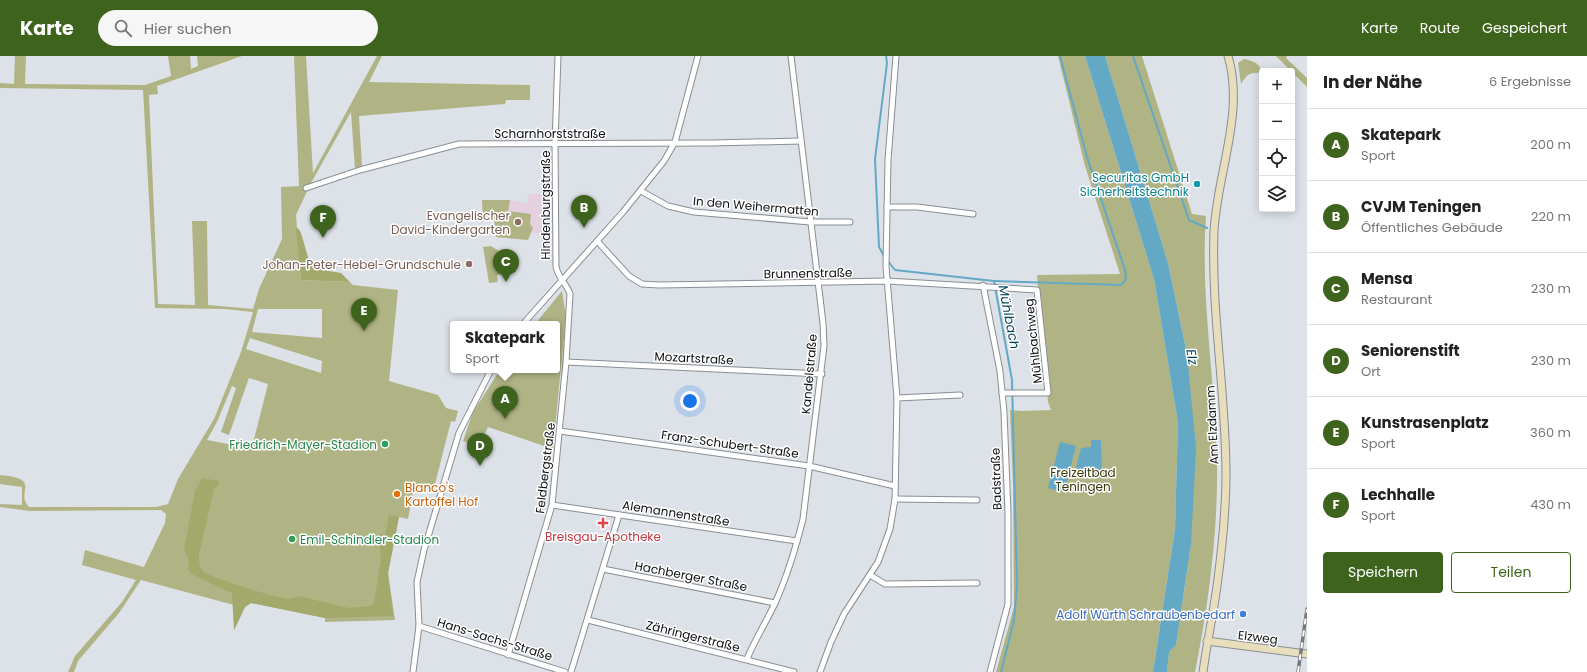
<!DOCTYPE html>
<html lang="de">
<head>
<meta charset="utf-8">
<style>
  :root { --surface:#fff; --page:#f6f6f6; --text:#222; --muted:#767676; --line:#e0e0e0; --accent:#3e631c }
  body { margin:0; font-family:Poppins,sans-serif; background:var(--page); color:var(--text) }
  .controls { position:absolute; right:12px; top:12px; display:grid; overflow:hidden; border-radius:4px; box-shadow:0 2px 10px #0003 }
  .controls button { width:36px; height:36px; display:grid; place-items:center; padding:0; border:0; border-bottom:1px solid var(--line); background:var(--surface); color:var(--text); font:20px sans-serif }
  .you { position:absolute; left:690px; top:345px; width:14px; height:14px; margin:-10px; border:3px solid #fff; border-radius:50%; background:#1a73e8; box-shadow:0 0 0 6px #1a73e833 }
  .badge { display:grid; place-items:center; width:26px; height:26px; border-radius:50%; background:var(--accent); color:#fff; font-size:13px; font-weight:700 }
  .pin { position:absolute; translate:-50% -33px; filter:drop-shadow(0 1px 2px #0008) }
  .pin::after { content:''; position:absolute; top:21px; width:14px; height:12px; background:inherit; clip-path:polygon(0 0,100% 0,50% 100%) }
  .popup { position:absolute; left:450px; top:265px; width:110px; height:52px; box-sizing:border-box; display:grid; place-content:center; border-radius:4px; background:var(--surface); filter:drop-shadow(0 1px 3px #0005); font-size:13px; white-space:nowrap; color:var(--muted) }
  .popup b { font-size:15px; color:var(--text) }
  .popup::after { content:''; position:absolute; left:50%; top:100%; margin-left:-8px; border:8px solid transparent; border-top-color:var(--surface) }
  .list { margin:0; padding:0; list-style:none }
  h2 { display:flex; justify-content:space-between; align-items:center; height:52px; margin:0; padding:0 16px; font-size:17px }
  h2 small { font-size:13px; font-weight:400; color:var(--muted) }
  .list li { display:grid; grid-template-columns:26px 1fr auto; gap:12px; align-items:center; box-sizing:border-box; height:72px; padding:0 16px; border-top:1px solid var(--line) }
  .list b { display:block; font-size:15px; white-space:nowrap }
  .list p { margin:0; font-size:13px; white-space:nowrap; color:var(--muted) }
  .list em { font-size:13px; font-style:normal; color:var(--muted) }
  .actions { display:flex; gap:8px; padding:12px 16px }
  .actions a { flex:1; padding:9px 0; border:1px solid var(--accent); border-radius:4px; text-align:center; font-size:14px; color:var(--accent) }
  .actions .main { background:var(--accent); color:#fff }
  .icon { flex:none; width:22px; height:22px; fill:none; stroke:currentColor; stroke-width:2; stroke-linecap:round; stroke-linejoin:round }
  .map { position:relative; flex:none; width:1307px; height:616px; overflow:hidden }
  header { display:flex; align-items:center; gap:24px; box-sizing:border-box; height:56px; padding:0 20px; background:var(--accent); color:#fff }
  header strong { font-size:19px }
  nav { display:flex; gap:22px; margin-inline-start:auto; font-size:14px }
  .search { width:280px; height:36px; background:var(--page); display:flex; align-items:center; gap:10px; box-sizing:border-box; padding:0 14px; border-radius:22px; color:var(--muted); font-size:15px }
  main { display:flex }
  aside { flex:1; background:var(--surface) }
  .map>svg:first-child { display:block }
  .education { fill:#e5d0df }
  .green { fill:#b0b484; fill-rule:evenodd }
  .forest { fill:#a3a86b }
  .water { fill:#63a8c5 }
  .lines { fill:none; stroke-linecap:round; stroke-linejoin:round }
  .stream { stroke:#63a8c5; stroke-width:2 }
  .street-casing { stroke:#898e93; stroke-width:7 }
  .secondary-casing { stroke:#898e93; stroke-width:9 }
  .street { stroke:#fff; stroke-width:5 }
  .secondary { stroke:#e9debc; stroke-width:7 }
  .rail-casing { stroke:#777b7f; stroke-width:3.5 }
  .rail { stroke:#fff; stroke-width:2; stroke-dasharray:6; stroke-linecap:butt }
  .culture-dot { fill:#0f9aa8; stroke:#fff; stroke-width:1.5 }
  .education-dot { fill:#8d6e63; stroke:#fff; stroke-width:1.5 }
  .leisure-dot { fill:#2e9e5b; stroke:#fff; stroke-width:1.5 }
  .food-dot { fill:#e8710a; stroke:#fff; stroke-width:1.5 }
  .health-dot { fill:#e0444e; stroke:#fff; stroke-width:1.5 }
  .shop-dot { fill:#3f7fe0; stroke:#fff; stroke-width:1.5 }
  .labels { text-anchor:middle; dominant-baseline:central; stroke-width:3; stroke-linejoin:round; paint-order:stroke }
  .street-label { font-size:12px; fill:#0d0f11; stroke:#fff }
  .culture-label { font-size:12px; fill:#0d838f; stroke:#fff; text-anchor:end }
  .education-label { font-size:12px; fill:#785e54; stroke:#fff; text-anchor:end }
  .leisure-label { font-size:12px; fill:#27864d; stroke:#fff; text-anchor:end }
  .park-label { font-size:12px; fill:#373907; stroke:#fff }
  .food-label { font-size:12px; fill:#c56008; stroke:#fff; text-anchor:start }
  .health-label { font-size:12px; fill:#be3a42; stroke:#fff }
  .shop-label { font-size:12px; fill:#366cbe; stroke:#fff; text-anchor:end }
  .water-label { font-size:13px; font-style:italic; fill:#003f54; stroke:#fff }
</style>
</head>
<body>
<header>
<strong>Karte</strong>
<div class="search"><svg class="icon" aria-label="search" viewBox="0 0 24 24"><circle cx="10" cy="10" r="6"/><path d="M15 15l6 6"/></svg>Hier suchen</div>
<nav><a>Karte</a><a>Route</a><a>Gespeichert</a></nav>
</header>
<main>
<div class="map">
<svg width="1307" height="616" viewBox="0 0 1307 616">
  <rect width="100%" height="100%" fill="#dde2e8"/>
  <path class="education" d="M529,138H550L548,149H543L548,151L546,159H542L543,175L542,178L532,177L528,184L496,181L494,159L483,161L482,144H510L527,147Z"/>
  <g class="green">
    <path d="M15,0H26L25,28L145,29L171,20L168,0H190L191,13L198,10L197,0H242L157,30L158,38L149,39L158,248L195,249L192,165H207L208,249L253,253L259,233L282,183L281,131L299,130L294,0H306L313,117L377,0H382L369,26L530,29V44H506L505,48L359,60L362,110L355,113L351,56L311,127L296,159L301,224L350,226L353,229L398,234L389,325L438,339L446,352L458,355L455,366L451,365L434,432L415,428L408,463L399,461L388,517L395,564L325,566V562L251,547L245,551L234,574V549L141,524L119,557L78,605L74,616H68L75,600L122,546L136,524L82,509L85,494L144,511L165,467L166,458L161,454L30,455L0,451V448L22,449V431L0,428V419C44,423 14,436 29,451H156L168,448L178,423L214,363L241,296L253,256L225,253L155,252L143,34L0,32V27L14,28ZM258,253H322V282L252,276ZM250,282L322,305L321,317L246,293ZM249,322L268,328L252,391L249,392L207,384L217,366L232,330L236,332L221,376L229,379Z"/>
    <path d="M1058,0H1085L1154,223L1178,367L1175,473L1153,616H996L1014,551L1013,429L1010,354L1021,355L1051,354L1048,346L1037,219L1120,218L1085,110Z"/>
    <path d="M1105,0H1142L1192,158L1206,160C1200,244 1216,327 1217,411C1218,477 1208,552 1195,616H1167L1169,596L1176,589L1191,488L1187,298L1168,207Z"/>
    <path d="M1276,0H1287L1286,2L1307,22V31Z"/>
    <path d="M1244,3C1254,5 1260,7 1262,17C1250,16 1247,18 1241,28L1238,7Z"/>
    <path d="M482,144H510L508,155L531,158L530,168L533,172L528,184L496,181L494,159L483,161Z"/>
    <path d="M491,190L514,205L516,216L497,219L498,226L489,227L483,191Z"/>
    <path d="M562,235L566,260L553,393L488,371L479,391L463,385L473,356L500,314H557V268H535Z"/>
  </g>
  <g class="forest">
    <path d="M298,172L301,177L310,208L318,213L341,217L350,226L301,224L296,173Z"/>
    <path d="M202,422L219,425L218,430L214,432L199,499C199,505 199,511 204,516C209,521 279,543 289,543C292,543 295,541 298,540L349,552L371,550L374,547L381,504L379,478L385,479L389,459L399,461L388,517L393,560L325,562L251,547L245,551L234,574L232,537L191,518L188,512L189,505L184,494L195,435Z"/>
  </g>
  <g class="water">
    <path d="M1085,0H1105L1168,207L1187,298L1196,393L1191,488L1176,589L1169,596L1167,616H1153L1175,473L1178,367L1154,223Z"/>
    <path d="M1091,384H1101L1102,421L1088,422L1087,415L1076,412L1081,392L1091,391Z"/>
    <path d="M1060,386L1076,390L1064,436L1048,432Z"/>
  </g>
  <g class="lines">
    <g class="stream">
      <path d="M1133,0L1189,164L1207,172"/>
      <path d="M884,200L879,191L875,103L887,7L886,0"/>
      <path d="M887,204L895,214L994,225L1012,324L1017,529L1014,564L1001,616"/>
      <path d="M994,225L1121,229L1126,223L1125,214L1087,101L1060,0"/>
    </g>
    <g class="street-casing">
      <g id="street">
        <path d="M306,132L360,114L459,88L712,87L801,85"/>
        <path d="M641,135L668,150L694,156L810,166H850"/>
        <path d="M887,151H917L973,158"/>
        <path d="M597,185L629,220L642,228L659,229L887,225L1037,234L1048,337H1002"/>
        <path d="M983,229L1000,315L1004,356L1008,457V548L990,616"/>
        <path d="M523,268L623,156L664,105L675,86L698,0"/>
        <path d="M566,306L822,318"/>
        <path d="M897,342L960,339"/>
        <path d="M560,375L809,410L895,430"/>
        <path d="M895,443L977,444"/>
        <path d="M552,449L797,485"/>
        <path d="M603,513L775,547"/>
        <path d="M870,519L885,528L977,527"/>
        <path d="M588,564L794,616"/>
        <path d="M419,570L565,616"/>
        <path d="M508,599L552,449L566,306L570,238C567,228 557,221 556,210L555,87L558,0"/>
        <path d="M747,603C755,583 767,565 776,545C788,518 796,491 803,463L824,290L823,267L791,0"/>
        <path d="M413,616L419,570L417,526L424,494L459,377L491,314"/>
        <path d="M571,616L619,459"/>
        <path d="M820,616L831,586L844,558L878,506L890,473L895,443L897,342L886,210L888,104L896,0"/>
      </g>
    </g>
    <g class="secondary-casing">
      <g id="secondary">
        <path d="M1207,585L1307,598"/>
        <path d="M1203,616C1207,587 1213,559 1217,530C1222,493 1226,456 1226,418C1226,337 1211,257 1214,175C1217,118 1245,56 1228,0"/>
      </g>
    </g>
    <use href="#street" class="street"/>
    <use href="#secondary" class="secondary"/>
    <g class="rail-casing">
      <path id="rail" d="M1298,616L1307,553"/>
    </g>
    <use href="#rail" class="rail"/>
  </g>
  <circle class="culture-dot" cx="1197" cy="128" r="4"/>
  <g class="education-dot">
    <circle cx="518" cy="166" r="4"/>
    <circle cx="469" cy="208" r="4"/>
  </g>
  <g class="leisure-dot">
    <circle cx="385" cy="388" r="4"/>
    <circle cx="292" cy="483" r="4"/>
  </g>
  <circle class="food-dot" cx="397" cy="438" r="4"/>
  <path class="health-dot" d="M601 461h4v4h4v4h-4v4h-4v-4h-4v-4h4z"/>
  <circle class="shop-dot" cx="1243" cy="558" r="4"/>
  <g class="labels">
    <g class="street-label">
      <text x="550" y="77">Scharnhorststraße</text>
      <text transform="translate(545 149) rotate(-90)">Hindenburgstraße</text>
      <text transform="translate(756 150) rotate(5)">In den Weihermatten</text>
      <text transform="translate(808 217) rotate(-1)">Brunnenstraße</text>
      <text transform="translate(1033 285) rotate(-96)">Mühlbachweg</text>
      <text transform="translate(694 302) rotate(3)">Mozartstraße</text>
      <text transform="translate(809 318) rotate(-85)">Kandelstraße</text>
      <text transform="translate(1212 369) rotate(-93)">Am Elzdamm</text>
      <text transform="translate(730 388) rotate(8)">Franz-Schubert-Straße</text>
      <text transform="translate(545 412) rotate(-83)">Feldbergstraße</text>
      <text transform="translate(996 423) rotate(-92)">Badstraße</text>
      <text transform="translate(676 457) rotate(9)">Alemannenstraße</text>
      <text transform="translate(691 520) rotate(11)">Hachberger Straße</text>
      <text transform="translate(693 580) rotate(14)">Zähringerstraße</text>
      <text transform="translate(1258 581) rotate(7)">Elzweg</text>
      <text transform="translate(495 583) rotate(17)">Hans-Sachs-Straße</text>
    </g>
    <g class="culture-label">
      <text x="1189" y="121">Securitas GmbH<tspan x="1189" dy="14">Sicherheitstechnik</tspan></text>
    </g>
    <g class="education-label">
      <text x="510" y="159">Evangelischer<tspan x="510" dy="14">David-Kindergarten</tspan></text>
      <text x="461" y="208">Johan-Peter-Hebel-Grundschule</text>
    </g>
    <g class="leisure-label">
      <text x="377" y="388">Friedrich-Mayer-Stadion</text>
      <text x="300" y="483" text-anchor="start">Emil-Schindler-Stadion</text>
    </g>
    <g class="park-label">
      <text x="1083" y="416">Freizeitbad<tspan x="1083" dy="14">Teningen</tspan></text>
    </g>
    <g class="food-label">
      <text x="405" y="431">Blanco's<tspan x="405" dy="14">Kartoffel Hof</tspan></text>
    </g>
    <g class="health-label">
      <text x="603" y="480">Breisgau-Apotheke</text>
    </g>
    <g class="shop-label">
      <text x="1235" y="558">Adolf Würth Schraubenbedarf</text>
    </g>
    <g class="water-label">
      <text transform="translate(1009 261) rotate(79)">Mühlbach</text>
      <text transform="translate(1192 301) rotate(80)">Elz</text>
    </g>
  </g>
</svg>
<div class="controls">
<button>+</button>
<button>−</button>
<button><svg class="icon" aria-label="locate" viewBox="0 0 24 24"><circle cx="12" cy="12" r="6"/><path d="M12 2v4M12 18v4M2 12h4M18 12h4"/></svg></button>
<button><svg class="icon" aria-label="layers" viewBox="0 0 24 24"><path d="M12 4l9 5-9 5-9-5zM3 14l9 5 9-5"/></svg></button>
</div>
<div class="you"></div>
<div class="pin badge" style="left:505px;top:363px">A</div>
<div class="popup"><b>Skatepark</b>Sport</div>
<div class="pin badge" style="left:584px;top:172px">B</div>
<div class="pin badge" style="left:506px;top:226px">C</div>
<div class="pin badge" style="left:480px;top:410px">D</div>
<div class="pin badge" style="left:364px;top:275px">E</div>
<div class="pin badge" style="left:323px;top:182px">F</div>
</div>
<aside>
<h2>In der Nähe<small>6 Ergebnisse</small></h2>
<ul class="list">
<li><span class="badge">A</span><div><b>Skatepark</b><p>Sport</p></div><em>200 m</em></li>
<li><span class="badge">B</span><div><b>CVJM Teningen</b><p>Öffentliches Gebäude</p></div><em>220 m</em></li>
<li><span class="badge">C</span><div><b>Mensa</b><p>Restaurant</p></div><em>230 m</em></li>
<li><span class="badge">D</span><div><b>Seniorenstift</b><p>Ort</p></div><em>230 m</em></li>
<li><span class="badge">E</span><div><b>Kunstrasenplatz</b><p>Sport</p></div><em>360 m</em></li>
<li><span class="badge">F</span><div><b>Lechhalle</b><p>Sport</p></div><em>430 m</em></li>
</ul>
<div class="actions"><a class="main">Speichern</a><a>Teilen</a></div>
</aside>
</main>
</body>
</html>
